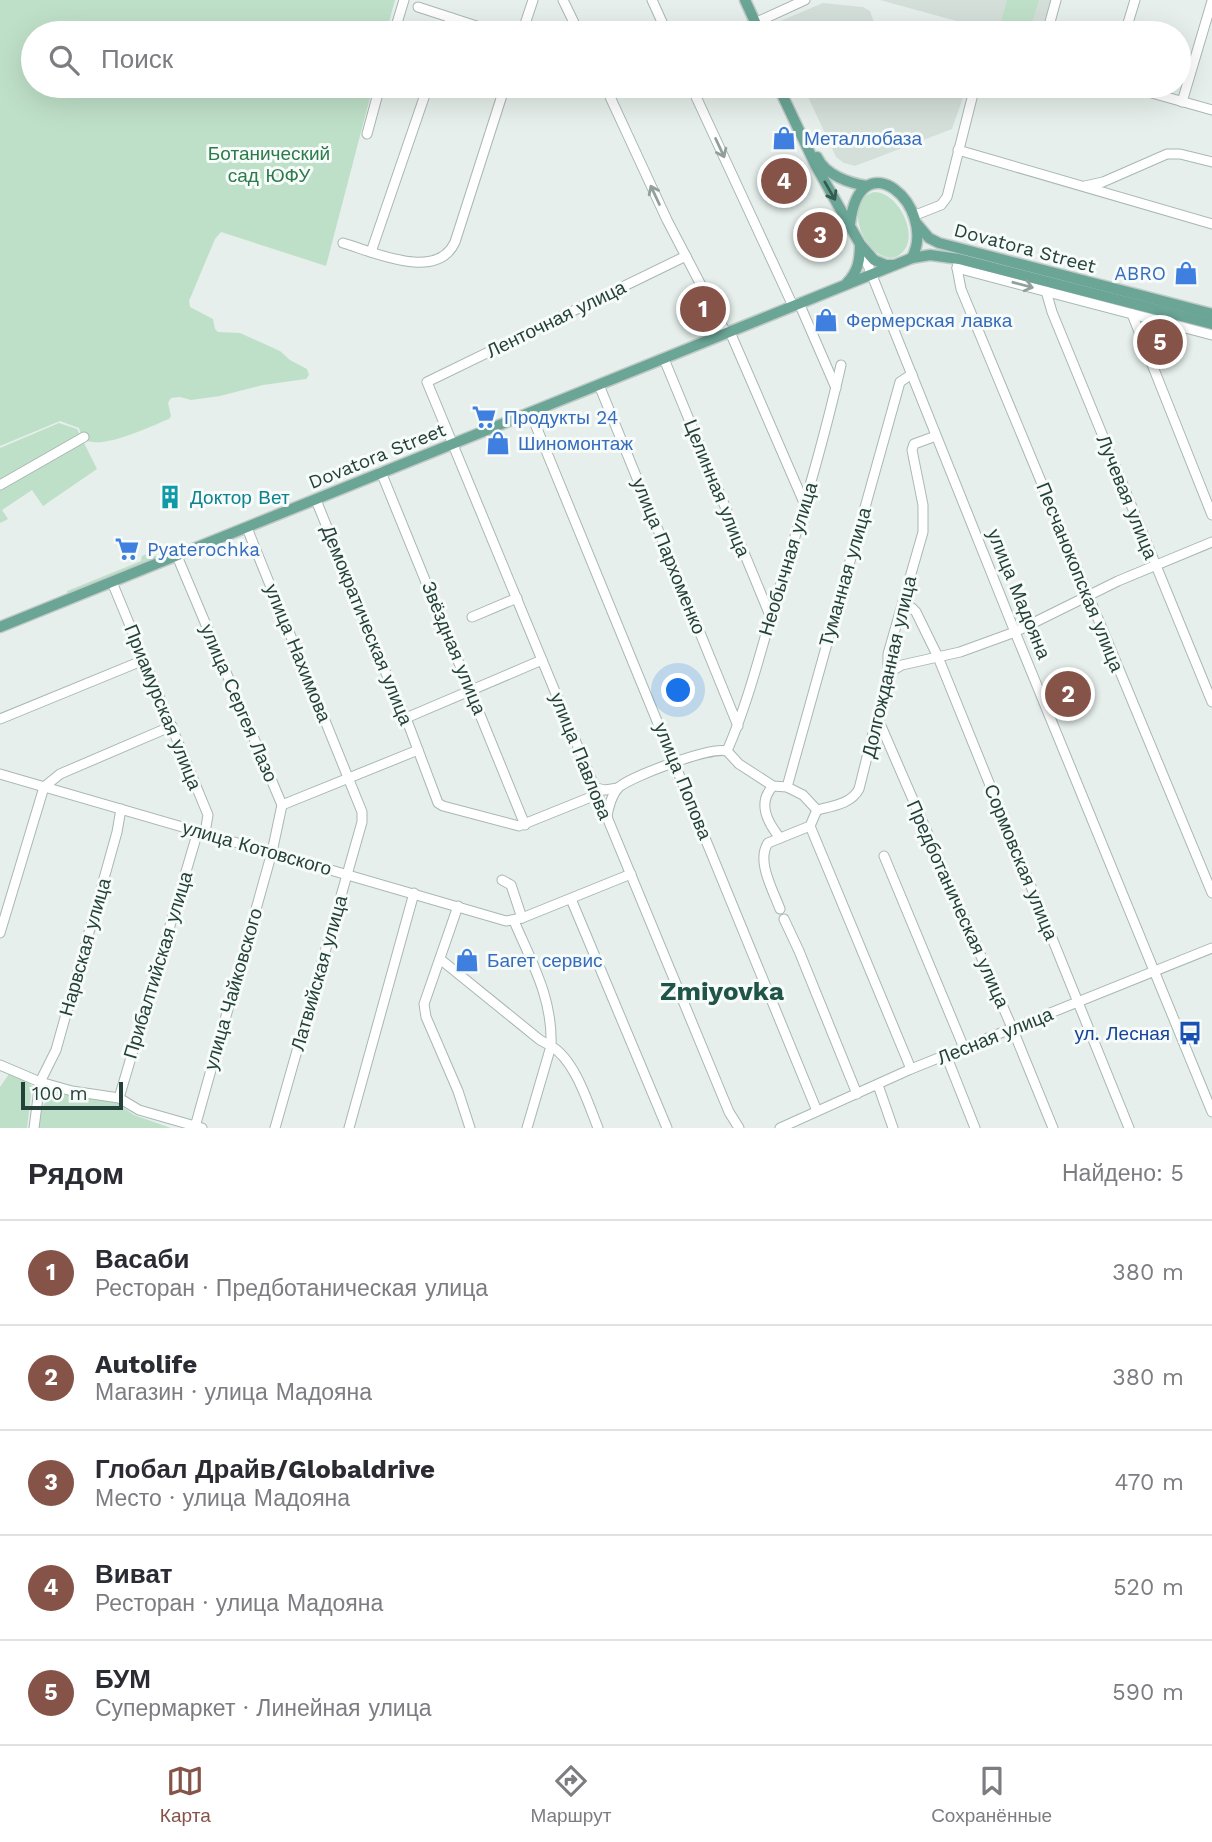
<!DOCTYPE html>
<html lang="ru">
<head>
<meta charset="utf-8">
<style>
  :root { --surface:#fff; --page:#f2f2f3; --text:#2b2b33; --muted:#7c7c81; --line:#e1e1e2; --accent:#855347 }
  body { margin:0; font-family:"Work Sans",sans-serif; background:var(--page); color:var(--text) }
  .scale { position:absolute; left:21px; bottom:18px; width:102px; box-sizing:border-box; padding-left:7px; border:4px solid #24423a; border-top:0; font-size:19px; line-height:24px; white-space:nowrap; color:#24423a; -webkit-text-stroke:5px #f7fbf9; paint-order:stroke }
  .you { position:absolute; left:679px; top:691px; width:24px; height:24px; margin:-18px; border:5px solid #fff; border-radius:50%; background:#1a73e8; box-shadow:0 0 0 10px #1a73e833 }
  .badge { display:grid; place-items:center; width:46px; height:46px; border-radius:50%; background:var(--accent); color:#fff; font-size:23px; font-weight:700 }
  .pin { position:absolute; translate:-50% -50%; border:4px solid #fff; box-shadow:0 2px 7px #0006 }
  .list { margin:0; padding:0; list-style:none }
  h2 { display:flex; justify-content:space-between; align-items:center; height:91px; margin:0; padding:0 28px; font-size:30px }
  h2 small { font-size:23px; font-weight:400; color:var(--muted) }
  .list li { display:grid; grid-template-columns:46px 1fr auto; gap:21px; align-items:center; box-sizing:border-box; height:105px; padding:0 28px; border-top:2px solid var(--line) }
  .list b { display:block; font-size:26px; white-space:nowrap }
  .list p { margin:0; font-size:23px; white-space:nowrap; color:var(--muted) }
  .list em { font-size:23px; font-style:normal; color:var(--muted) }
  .icon { flex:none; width:38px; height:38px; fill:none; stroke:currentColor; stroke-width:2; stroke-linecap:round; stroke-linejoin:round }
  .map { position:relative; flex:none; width:1212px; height:1128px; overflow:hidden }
  .search { position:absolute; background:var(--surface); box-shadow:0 7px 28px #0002; left:21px; right:21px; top:21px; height:77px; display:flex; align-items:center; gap:18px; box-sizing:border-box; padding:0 24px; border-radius:38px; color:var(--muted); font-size:26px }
  .sheet { height:616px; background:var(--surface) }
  nav { display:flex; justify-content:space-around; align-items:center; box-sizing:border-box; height:98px; border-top:2px solid var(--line); background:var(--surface); font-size:19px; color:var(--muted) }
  nav a { display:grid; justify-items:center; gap:4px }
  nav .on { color:var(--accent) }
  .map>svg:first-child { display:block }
  .built { fill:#d4dfda }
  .green { fill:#bfe0c8 }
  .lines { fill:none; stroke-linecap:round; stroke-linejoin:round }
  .minor-casing { stroke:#a8b8b2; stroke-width:11 }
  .major-casing { stroke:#c2cac8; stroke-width:13 }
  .minor { stroke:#fff; stroke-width:9 }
  .major { stroke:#6aa596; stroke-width:10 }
  .oneway { stroke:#92a09c }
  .oneway2 { stroke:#365b51 }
  .labels { text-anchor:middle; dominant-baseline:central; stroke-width:6; stroke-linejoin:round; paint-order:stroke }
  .shop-label { font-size:19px; fill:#366cbe; stroke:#f7fbf9; text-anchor:start }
  .park-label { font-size:19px; fill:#2d7a4b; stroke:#f7fbf9 }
  .street-label { font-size:19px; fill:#24423a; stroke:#f7fbf9 }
  .culture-label { font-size:19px; fill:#0d838f; stroke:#f7fbf9; text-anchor:start }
  .transit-label { font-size:19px; fill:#164399; stroke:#f7fbf9; text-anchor:end }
  .district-label { font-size:26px; font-weight:bold; fill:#1f5548; stroke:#f7fbf9 }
</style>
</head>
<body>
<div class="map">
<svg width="1212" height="1128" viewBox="0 0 1212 1128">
  <rect width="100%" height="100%" fill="#e6efeb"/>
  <g class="built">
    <path d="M880,0H1051L1041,33H1000Z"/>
    <path d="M823,3L863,7L870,11L878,33H777L773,24Z"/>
    <path d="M803,86H967L952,129L855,166L844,163L836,157Z"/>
  </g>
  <g class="green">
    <path d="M0,0H395L386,33H33V86H373L326,266L221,232L215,239L189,301L190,307L213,319L215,329L218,332L240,333L280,351L290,360L307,369L309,375L306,379L263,385L220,396L191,400L180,397L171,398L168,403L171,416L169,419C153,425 97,453 83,438C81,435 80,431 79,428L60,421L0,446Z"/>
    <path d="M1007,0H1039L1029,33H1012L999,30Z"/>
    <path d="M874,192C898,192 917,232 905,249C881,284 832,204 874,192Z"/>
    <path d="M59,423L77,429L97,469L43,506L32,490L2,510L8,519L0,523V448Z"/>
    <path d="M163,553L164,555L68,594L67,591L141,561L142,556L147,554L149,558Z"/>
    <path d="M9,1074L25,1080L32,1086L27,1128H0V1087Z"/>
    <path d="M66,1093L117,1103L134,1115L171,1128H37C39,1109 46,1093 66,1093Z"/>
  </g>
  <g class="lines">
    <g class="minor-casing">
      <g id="minor">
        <path d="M563,0L579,33"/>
        <path d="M652,0L667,33"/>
        <path d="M418,7L498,33"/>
        <path d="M394,33L404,0"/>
        <path d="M445,33L451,18"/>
        <path d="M522,33L533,0"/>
        <path d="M733,33L805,0"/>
        <path d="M1047,33L1056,0"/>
        <path d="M1125,33L1135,0"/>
        <path d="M605,86L667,220L726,333"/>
        <path d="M691,86L793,306"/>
        <path d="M1127,86L1212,110"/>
        <path d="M1182,102L1212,1"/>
        <path d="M367,134L380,86"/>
        <path d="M958,150L1212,224"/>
        <path d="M1085,186L1103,182L1167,154H1180L1212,162"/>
        <path d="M913,216L941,205L947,197L975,86"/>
        <path d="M343,243C374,252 437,282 455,242L505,86"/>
        <path d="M861,248L1015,632L1212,1112"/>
        <path d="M371,252L428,86"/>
        <path d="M686,256L427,382L729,1112L739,1128"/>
        <path d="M959,259L957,268L961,289L1212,893"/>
        <path d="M957,268L1212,335"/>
        <path d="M1046,291L1052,312L1212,702"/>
        <path d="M799,303L836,388"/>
        <path d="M1132,314L1212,515"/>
        <path d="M730,332L805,505"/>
        <path d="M664,359L771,618"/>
        <path d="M599,385L738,726"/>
        <path d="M531,414L817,1111"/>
        <path d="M381,472L525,825"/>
        <path d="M0,485L84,437"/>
        <path d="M316,500L390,683L406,718L438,803L443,806L519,826L596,795"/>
        <path d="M247,528L362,812V822L275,1128"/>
        <path d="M177,556L282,805L272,852L195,1127"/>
        <path d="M112,582L208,815L205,833"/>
        <path d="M902,606L912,608L916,612L938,657L1129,1128"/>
        <path d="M472,617L517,598"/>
        <path d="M888,673L902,665L960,652L1015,632L1118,581L1212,542"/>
        <path d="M406,718L542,660"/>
        <path d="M0,719L144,660"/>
        <path d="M878,719L1013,1030L1053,1128"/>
        <path d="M727,751L739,764L773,786L787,787L803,795L817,810C833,806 851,804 859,789L888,673V654L923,532V505L912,450L914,444L936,436"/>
        <path d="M727,751C748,703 760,653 775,603C799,524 823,445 841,365"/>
        <path d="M0,774L506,921L522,918L631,874"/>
        <path d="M773,786C757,803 767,822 780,838"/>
        <path d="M592,787L605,790L618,788"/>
        <path d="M787,787L900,382L912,374"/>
        <path d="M282,805L418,750"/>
        <path d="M607,817C608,808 612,794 619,787C633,776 711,746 727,751"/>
        <path d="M810,826L911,1069"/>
        <path d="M884,856L964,1048"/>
        <path d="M502,880L511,885L522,918"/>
        <path d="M571,899L667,1128"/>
        <path d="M458,906L424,1004L426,1017L458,1091L470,1128"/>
        <path d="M780,909C773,890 756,861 768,843L810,826L817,810"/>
        <path d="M784,919L799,951L857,1094"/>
        <path d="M514,921C532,963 553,999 551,1046C575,1060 588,1103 598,1128"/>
        <path d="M0,933L44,787L60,774L172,726"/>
        <path d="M440,959L540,1040L551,1046L527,1128"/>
        <path d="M946,1055L975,1128"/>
        <path d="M0,1065L40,1082L72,1091L119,1098L139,1110L202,1128"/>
        <path d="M878,1085L893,1128"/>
        <path d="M119,1098L198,831"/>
        <path d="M34,1128L40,1082L56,1050L117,832L121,809"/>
        <path d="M349,1128L414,893"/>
        <path d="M780,1128L911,1069L1212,948"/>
      </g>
    </g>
    <g class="major-casing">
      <g id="major">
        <path d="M745,0L760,33"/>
        <path d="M778,86L816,166L860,244L874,260L886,265H894"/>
        <path d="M817,157C825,175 849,183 867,186"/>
        <path d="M850,224C860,138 938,206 912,258"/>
        <path d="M917,224L929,238L939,243L1212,314"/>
        <path d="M847,283C858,271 860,261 860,244"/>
        <path d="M0,627L912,258L930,255L959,259L1212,324"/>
      </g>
    </g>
    <use href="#minor" class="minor"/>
    <use href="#major" class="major"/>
  </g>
  <defs><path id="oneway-shaft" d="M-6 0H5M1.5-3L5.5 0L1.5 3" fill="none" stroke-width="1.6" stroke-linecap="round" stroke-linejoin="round" transform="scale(1.75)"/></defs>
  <g class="oneway">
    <use href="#oneway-shaft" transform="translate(720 148) rotate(65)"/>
    <use href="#oneway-shaft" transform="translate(655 195) rotate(-115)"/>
    <use href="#oneway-shaft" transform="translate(1023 285) rotate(15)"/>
  </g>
  <use class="oneway2" href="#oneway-shaft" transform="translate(830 191) rotate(60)"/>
  <defs>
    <g id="shop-bare" transform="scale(1.89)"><path d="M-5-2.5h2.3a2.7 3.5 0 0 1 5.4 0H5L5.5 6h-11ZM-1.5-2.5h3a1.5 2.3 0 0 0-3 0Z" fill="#3f7fe0" stroke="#f7fbf9" stroke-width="2.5" paint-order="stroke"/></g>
    <g id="supermarket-bare" transform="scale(1.89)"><path d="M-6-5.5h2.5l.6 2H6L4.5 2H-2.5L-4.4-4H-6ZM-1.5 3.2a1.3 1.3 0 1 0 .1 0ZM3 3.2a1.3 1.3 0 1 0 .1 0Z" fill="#3f7fe0" stroke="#f7fbf9" stroke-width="2.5" paint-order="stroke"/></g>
    <g id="building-bare" transform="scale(1.89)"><path d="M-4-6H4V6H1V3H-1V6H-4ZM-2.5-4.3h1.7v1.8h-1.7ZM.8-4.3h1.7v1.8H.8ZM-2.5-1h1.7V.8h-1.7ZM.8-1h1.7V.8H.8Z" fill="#0f9aa8" stroke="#f7fbf9" stroke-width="2.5" paint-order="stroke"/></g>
    <g id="bus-bare" transform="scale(1.89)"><path d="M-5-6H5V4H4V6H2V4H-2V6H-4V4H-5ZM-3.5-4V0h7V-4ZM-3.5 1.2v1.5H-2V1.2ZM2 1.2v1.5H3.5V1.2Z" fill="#1a4fb4" stroke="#f7fbf9" stroke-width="2.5" paint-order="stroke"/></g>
  </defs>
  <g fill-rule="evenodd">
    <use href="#shop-bare" x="784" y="138"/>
    <use href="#shop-bare" x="1186" y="273"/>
    <use href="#shop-bare" x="826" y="320"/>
    <use href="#supermarket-bare" x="484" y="417"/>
    <use href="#shop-bare" x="498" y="443"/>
    <use href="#building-bare" x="170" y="497"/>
    <use href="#supermarket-bare" x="127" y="549"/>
    <use href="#shop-bare" x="467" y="960"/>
    <use href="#bus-bare" x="1190" y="1033"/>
  </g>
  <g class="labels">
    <g class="shop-label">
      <text x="804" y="138">Металлобаза</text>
      <text x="1166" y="273" text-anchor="end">ABRO</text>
      <text x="846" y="320">Фермерская лавка</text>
      <text x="504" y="417">Продукты 24</text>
      <text x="518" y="443">Шиномонтаж</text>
      <text x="147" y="549">Pyaterochka</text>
      <text x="487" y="960">Багет сервис</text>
    </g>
    <g class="park-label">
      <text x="269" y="153">Ботанический<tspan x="269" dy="22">сад ЮФУ</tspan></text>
    </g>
    <g class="street-label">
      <text transform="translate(1025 248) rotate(15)">Dovatora Street</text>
      <text transform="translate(556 319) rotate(-26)">Ленточная улица</text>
      <text transform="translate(377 456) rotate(-22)">Dovatora Street</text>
      <text transform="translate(717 488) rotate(68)">Целинная улица</text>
      <text transform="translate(1127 497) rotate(68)">Лучевая улица</text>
      <text transform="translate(669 556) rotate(68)">улица Пархоменко</text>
      <text transform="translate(788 559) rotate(-73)">Необычная улица</text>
      <text transform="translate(845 577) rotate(-74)">Туманная улица</text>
      <text transform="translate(1080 577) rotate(68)">Песчанокопская улица</text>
      <text transform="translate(1019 594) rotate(68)">улица Мадояна</text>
      <text transform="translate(367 625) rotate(68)">Демократическая улица</text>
      <text transform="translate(454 648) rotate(68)">Звёздная улица</text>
      <text transform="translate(298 653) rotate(68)">улица Нахимова</text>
      <text transform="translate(889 667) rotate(-77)">Долгожданная улица</text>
      <text transform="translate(239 703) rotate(67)">улица Сергея Лазо</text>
      <text transform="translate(163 707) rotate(68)">Приамурская улица</text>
      <text transform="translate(581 756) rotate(68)">улица Павлова</text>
      <text transform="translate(683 781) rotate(68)">улица Попова</text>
      <text transform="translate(257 848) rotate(16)">улица Котовского</text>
      <text transform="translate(1021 862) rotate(68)">Сормовская улица</text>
      <text transform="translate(958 904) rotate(66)">Предботаническая улица</text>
      <text transform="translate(85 947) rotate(-74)">Нарвская улица</text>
      <text transform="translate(158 965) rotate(-73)">Прибалтийская улица</text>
      <text transform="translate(319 973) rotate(-74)">Латвийская улица</text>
      <text transform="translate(233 989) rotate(-74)">улица Чайковского</text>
      <text transform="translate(995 1036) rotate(-22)">Лесная улица</text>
    </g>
    <g class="culture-label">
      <text x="190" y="497">Доктор Вет</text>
    </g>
    <g class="transit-label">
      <text x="1170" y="1033">ул. Лесная</text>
    </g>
    <g class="district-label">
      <text x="722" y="991">Zmiyovka</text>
    </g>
  </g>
</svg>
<div class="scale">100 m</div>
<div class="you"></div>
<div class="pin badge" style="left:703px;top:309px">1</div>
<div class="pin badge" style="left:1068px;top:694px">2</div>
<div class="pin badge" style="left:820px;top:235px">3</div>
<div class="pin badge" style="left:784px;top:181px">4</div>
<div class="pin badge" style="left:1160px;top:342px">5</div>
<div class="search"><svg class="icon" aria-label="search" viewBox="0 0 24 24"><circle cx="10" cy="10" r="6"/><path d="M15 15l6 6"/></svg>Поиск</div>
</div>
<section class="sheet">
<h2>Рядом<small>Найдено: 5</small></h2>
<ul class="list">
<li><span class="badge">1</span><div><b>Васаби</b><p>Ресторан · Предботаническая улица</p></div><em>380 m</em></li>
<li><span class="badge">2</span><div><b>Autolife</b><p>Магазин · улица Мадояна</p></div><em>380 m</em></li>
<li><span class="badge">3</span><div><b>Глобал Драйв/Globaldrive</b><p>Место · улица Мадояна</p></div><em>470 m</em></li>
<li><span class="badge">4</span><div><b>Виват</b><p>Ресторан · улица Мадояна</p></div><em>520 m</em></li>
<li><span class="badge">5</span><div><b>БУМ</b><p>Супермаркет · Линейная улица</p></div><em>590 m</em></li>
</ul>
</section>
<nav>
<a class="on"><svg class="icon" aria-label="map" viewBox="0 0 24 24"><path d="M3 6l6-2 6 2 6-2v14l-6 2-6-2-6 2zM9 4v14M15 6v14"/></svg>Карта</a>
<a><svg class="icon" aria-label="directions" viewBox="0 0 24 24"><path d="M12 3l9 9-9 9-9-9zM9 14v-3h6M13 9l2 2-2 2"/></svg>Маршрут</a>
<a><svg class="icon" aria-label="saved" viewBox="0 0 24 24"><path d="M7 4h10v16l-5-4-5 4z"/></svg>Сохранённые</a>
</nav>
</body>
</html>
